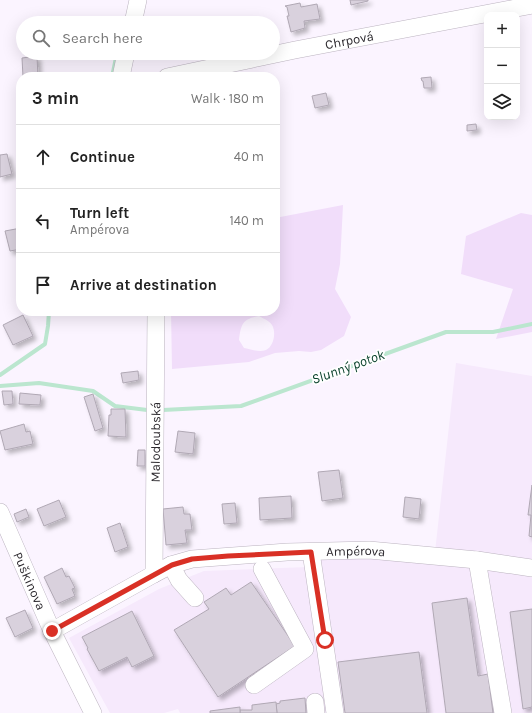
<!DOCTYPE html>
<html lang="en">
<head>
<meta charset="utf-8">
<style>
  :root { --surface:#fff; --page:#f6f6f6; --text:#222; --muted:#767676; --line:#e0e0e0 }
  body { margin:0; font-family:Karla,sans-serif; background:var(--page); color:var(--text) }
  .controls { position:absolute; right:12px; top:12px; display:grid; overflow:hidden; border-radius:8px; box-shadow:0 4px 16px #0002 }
  .controls button { width:36px; height:36px; display:grid; place-items:center; padding:0; border:0; border-bottom:1px solid var(--line); background:var(--surface); color:var(--text); font:20px sans-serif }
  .stop { position:absolute; width:12px; height:12px; margin:-9px; border:3px solid #d93025; border-radius:50%; background:#fff }
  .stop.end { background:#d93025; border-color:#fff; box-shadow:0 1px 4px #0008 }
  .list { margin:0; padding:0; list-style:none }
  h2 { display:flex; justify-content:space-between; align-items:center; height:52px; margin:0; padding:0 16px; font-size:17px }
  h2 small { font-size:13px; font-weight:400; color:var(--muted) }
  .list li { display:grid; grid-template-columns:26px 1fr auto; gap:12px; align-items:center; box-sizing:border-box; height:64px; padding:0 16px; border-top:1px solid var(--line) }
  .list b { display:block; font-size:15px; white-space:nowrap }
  .list p { margin:0; font-size:13px; white-space:nowrap; color:var(--muted) }
  .list em { font-size:13px; font-style:normal; color:var(--muted) }
  .icon { flex:none; width:22px; height:22px; fill:none; stroke:currentColor; stroke-width:2; stroke-linecap:round; stroke-linejoin:round }
  .map { position:relative; flex:none; width:532px; height:713px; overflow:hidden }
  .search { position:absolute; background:var(--surface); box-shadow:0 4px 16px #0002; left:16px; top:16px; width:264px; height:44px; display:flex; align-items:center; gap:10px; box-sizing:border-box; padding:0 14px; border-radius:22px; color:var(--muted); font-size:15px }
  .panel { position:absolute; background:var(--surface); box-shadow:0 4px 16px #0002; left:16px; top:72px; width:264px; height:244px; border-radius:16px }
  .map>svg:first-child { display:block }
  .built { fill:#f6e9fc }
  .green { fill:#f1ddfa; fill-rule:evenodd }
  .lines { fill:none; stroke-linecap:round; stroke-linejoin:round }
  .stream { stroke:#bbe6cf; stroke-width:4 }
  .building { fill:#d9d1dd; stroke:#b0a8b4; filter:url(#shadow) }
  .minor-casing { stroke:#bcb4c0; stroke-width:18 }
  .minor { stroke:#fff; stroke-width:17 }
  .route { stroke:#d93025; stroke-width:5 }
  .labels { text-anchor:middle; dominant-baseline:central; stroke-width:3.5; stroke-linejoin:round; paint-order:stroke }
  .street-label { font-size:13px; fill:#2c292e; stroke:#fff }
  .water-label { font-size:14px; font-style:italic; fill:#0a422c; stroke:#fff }
</style>
</head>
<body>
<div class="map">
<svg width="532" height="713" viewBox="0 0 532 713">
  <defs>
    <filter id="shadow"><feDropShadow dx="3.5" dy="3.5" stdDeviation="2" flood-color="#0004"/></filter>
  </defs>
  <rect width="100%" height="100%" fill="#fbf4ff"/>
  <g class="built">
    <path d="M456,363L532,376V565L435,552Z"/>
    <path d="M307,557L401,558L532,572V713H180L178,709L164,713H110L69,638L159,589L204,571L308,567Z"/>
  </g>
  <g class="green">
    <path d="M343,205L340,264L335,289L351,317L344,336L321,350L311,352L299,351L275,353L249,362L172,369L171,311H275V218ZM259,316C264,319 271,321 273,327C276,335 273,347 266,350C259,353 250,349 244,348L239,340C241,325 242,319 259,316Z"/>
    <path d="M521,213L532,215V332L496,339L513,289L461,274L466,236Z"/>
  </g>
  <g class="lines">
    <g class="stream">
      <path d="M112,77L117,53"/>
      <path d="M0,375L45,344L48,326L49,311"/>
      <path d="M0,386L39,383L93,391L115,406L147,410"/>
      <path d="M163,410L241,406L446,332H493L532,324"/>
    </g>
  </g>
  <g class="building">
    <path d="M350,0H368V1L351,5Z"/>
    <path d="M300,3L301,7L317,4L320,19L304,21L305,28L291,32L287,16H289L287,7L285,6Z"/>
    <path d="M37,56L38,77H23L22,58Z"/>
    <path d="M431,77L432,88H424L423,81H422L421,78Z"/>
    <path d="M326,93L329,105L315,108L312,96Z"/>
    <path d="M476,124L477,130L467,131V125Z"/>
    <path d="M7,154L12,174L0,177V155Z"/>
    <path d="M21,228V249L10,251L5,231Z"/>
    <path d="M23,315L33,336L13,345L3,325Z"/>
    <path d="M138,371L139,380L123,383L121,373Z"/>
    <path d="M2,391H12L13,404L4,405Z"/>
    <path d="M20,393L41,395L40,405L19,404Z"/>
    <path d="M93,394L103,428L95,431L84,397Z"/>
    <path d="M111,409H125L126,437L108,436L109,415H111Z"/>
    <path d="M24,424L26,432L30,431L33,444L5,450L0,431Z"/>
    <path d="M178,431L195,433L193,454L175,452Z"/>
    <path d="M138,450H145V466H137Z"/>
    <path d="M339,470L343,498L322,501L318,472Z"/>
    <path d="M532,485V537L529,536L531,515H528Z"/>
    <path d="M291,496L292,518L260,520L259,498Z"/>
    <path d="M405,497L421,499L419,519L403,517Z"/>
    <path d="M59,500L66,517L44,526L37,509Z"/>
    <path d="M235,503L237,523L224,524L222,504Z"/>
    <path d="M183,507L184,514H190L192,530H185L187,543L166,545L163,509Z"/>
    <path d="M26,509L29,517L17,522L14,514Z"/>
    <path d="M120,523L128,547L115,552L107,528Z"/>
    <path d="M62,568L66,577L69,576L75,588L72,589L75,596L57,604L44,577Z"/>
    <path d="M251,582L295,646L218,697L174,630L209,609L204,602L226,588L231,595Z"/>
    <path d="M467,598L478,676L488,674L493,713H446L432,603Z"/>
    <path d="M532,609V707L523,709L510,612Z"/>
    <path d="M25,610L33,628L15,637L6,618Z"/>
    <path d="M132,611L154,656L132,667L127,657L99,671L87,649L88,648L82,637Z"/>
    <path d="M419,652L427,713H345L338,662Z"/>
    <path d="M305,698L306,713H277L276,704L280,703V701Z"/>
    <path d="M276,702L277,713H240V710H252V705Z"/>
    <path d="M240,707V713H210V711Z"/>
  </g>
  <g class="lines">
    <g class="minor-casing">
      <g id="minor">
        <path d="M133,23L138,0"/>
        <path d="M121,77L126,53"/>
        <path id="s1" d="M167,77L295,50L532,5"/>
        <path id="s2" d="M0,512L52,631L93,713"/>
        <path d="M311,552L335,713"/>
        <path d="M477,560L503,713"/>
        <path d="M171,565L179,580L195,598"/>
        <path id="s3" d="M154,574L156,311"/>
        <path id="s4" d="M52,631L154,574L171,565L192,559L287,552L369,550L477,560L532,568"/>
        <path d="M254,685L305,649L262,569"/>
        <path d="M315,702L316,713"/>
      </g>
    </g>
    <use href="#minor" class="minor"/>
  </g>
  <g class="lines">
    <path class="route" d="M52,631L172,565L192,559L228,556L311,552L325,640"/>
  </g>
  <g class="labels">
    <g class="street-label">
      <text stroke="none"><textPath href="#s1" startOffset="186">Chrpová</textPath></text>
      <text stroke="none"><textPath href="#s3" startOffset="132">Malodoubská</textPath></text>
      <text stroke="none"><textPath href="#s4" startOffset="322">Ampérova</textPath></text>
      <text stroke="none"><textPath href="#s2" startOffset="75">Puškinova</textPath></text>
    </g>
    <g class="water-label">
      <text transform="translate(348 367) rotate(-20)">Slunný potok</text>
    </g>
  </g>
</svg>
<div class="controls">
<button>+</button>
<button>−</button>
<button><svg class="icon" aria-label="layers" viewBox="0 0 24 24"><path d="M12 4l9 5-9 5-9-5zM3 14l9 5 9-5"/></svg></button>
</div>
<div class="stop" style="left:325px;top:640px"></div>
<div class="stop end" style="left:52px;top:631px"></div>
<div class="search"><svg class="icon" aria-label="search" viewBox="0 0 24 24"><circle cx="10" cy="10" r="6"/><path d="M15 15l6 6"/></svg>Search here</div>
<section class="panel">
<h2>3 min<small>Walk · 180 m</small></h2>
<ul class="list">
<li><svg class="icon" aria-label="ahead" viewBox="0 0 24 24"><path d="M12 20V5M6 11l6-6 6 6"/></svg><div><b>Continue</b></div><em>40 m</em></li>
<li><svg class="icon" aria-label="left" viewBox="0 0 24 24"><path d="M17 20v-9H6M10 6l-5 5 5 5"/></svg><div><b>Turn left</b><p>Ampérova</p></div><em>140 m</em></li>
<li><svg class="icon" aria-label="arrive" viewBox="0 0 24 24"><path d="M6 21V4h12l-3 4 3 4H6"/></svg><div><b>Arrive at destination</b></div></li>
</ul>
</section>
</div>
</body>
</html>
